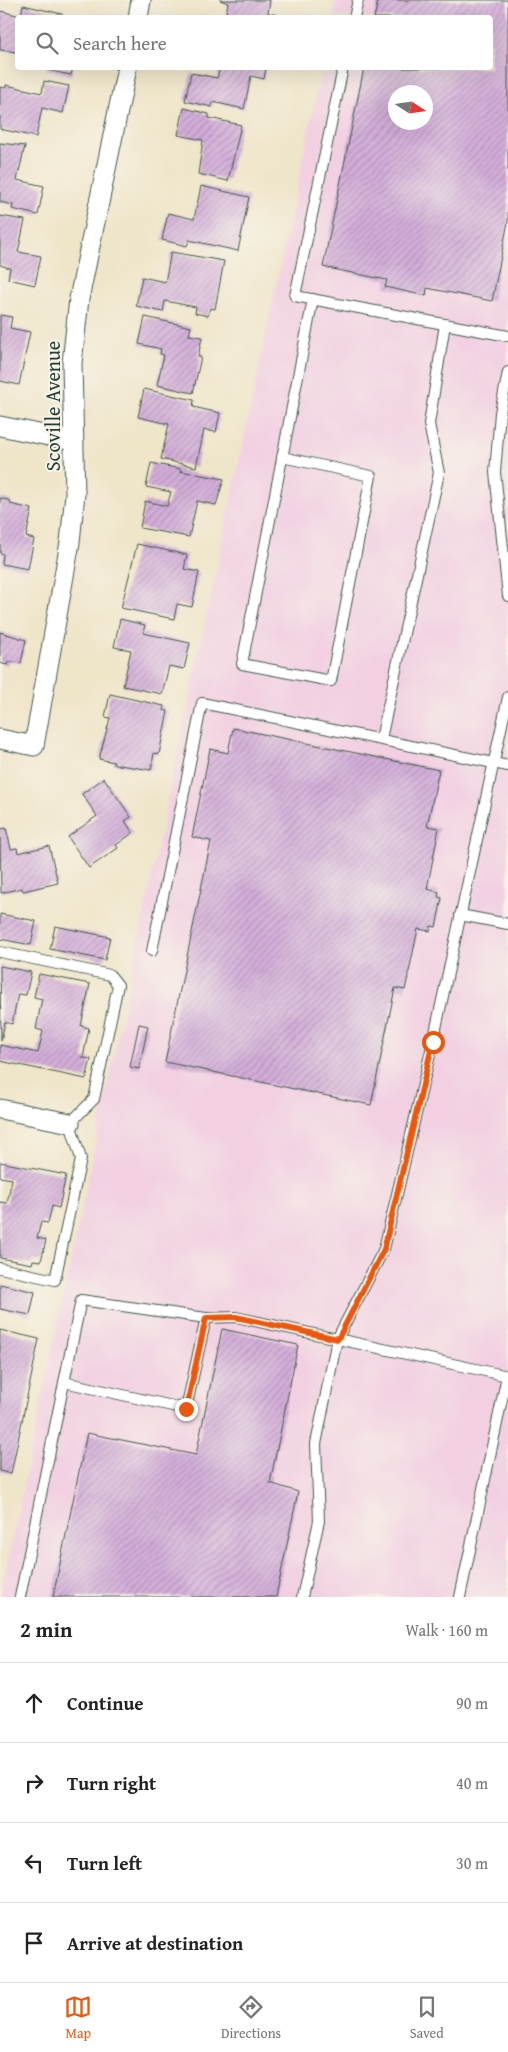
<!DOCTYPE html>
<html lang="en">
<head>
<meta charset="utf-8">
<style>
  :root { --surface:#fff; --page:#f2f2f2; --text:#222; --muted:#767676; --line:#e0e0e0; --accent:#ea580c }
  body { margin:0; font-family:"Gentium Book Plus",serif; background:var(--page); color:var(--text) }
  .compass { position:absolute; left:388px; top:85px; width:45px; height:45px; border-radius:50%; background:var(--surface); box-shadow:0 5px 20px #0002; rotate:102deg }
  .stop { position:absolute; width:15px; height:15px; margin:-11px; border:4px solid #ea580c; border-radius:50%; background:#fff }
  .stop.end { background:#ea580c; border-color:#fff; box-shadow:0 1px 5px #0008 }
  .list { margin:0; padding:0; list-style:none }
  h2 { display:flex; justify-content:space-between; align-items:center; height:65px; margin:0; padding:0 20px; font-size:21px }
  h2 small { font-size:16px; font-weight:400; color:var(--muted) }
  .list li { display:grid; grid-template-columns:32px 1fr auto; gap:15px; align-items:center; box-sizing:border-box; height:80px; padding:0 20px; border-top:1px solid var(--line) }
  .list b { display:block; font-size:19px; white-space:nowrap }
  .list em { font-size:16px; font-style:normal; color:var(--muted) }
  .icon { flex:none; width:28px; height:28px; fill:none; stroke:currentColor; stroke-width:2; stroke-linecap:round; stroke-linejoin:round }
  .map { position:relative; flex:none; width:508px; height:1597px; overflow:hidden }
  .search { position:absolute; background:var(--surface); box-shadow:0 5px 20px #0002; left:15px; right:15px; top:15px; height:55px; display:flex; align-items:center; gap:12px; box-sizing:border-box; padding:0 18px; border-radius:5px; color:var(--muted); font-size:19px }
  .sheet { height:385px; background:var(--surface) }
  nav { display:flex; justify-content:space-around; align-items:center; box-sizing:border-box; height:70px; border-top:1px solid var(--line); background:var(--surface); font-size:14px; color:var(--muted) }
  nav a { display:grid; justify-items:center; gap:2px }
  nav .on { color:var(--accent) }
  .map>svg:first-child { display:block }
  .built { fill:#f2d0e2; fill-rule:evenodd }
  .building { fill:url(#building-hatch); fill-rule:evenodd }
  .lines { fill:none; stroke-linecap:round; stroke-linejoin:round }
  .lane-casing { stroke:#3e564a; stroke-width:12 }
  .street-casing { stroke:#3e564a; stroke-width:21 }
  .lane { stroke:#fff; stroke-width:10 }
  .street { stroke:#fff; stroke-width:19 }
  .route { stroke:#ea580c; stroke-width:6 }
  .labels { text-anchor:middle; dominant-baseline:central; stroke-width:4; stroke-linejoin:round; paint-order:stroke }
  .street-label { font-size:20px; fill:#1f3d34; stroke:#f7f3e8 }
</style>
</head>
<body>
<div class="map">
<svg width="508" height="1597" viewBox="0 0 508 1597">
  <defs>
    <pattern id="building-hatch" width="6" height="6" patternUnits="userSpaceOnUse" patternTransform="scale(1.25)"><rect width="6" height="6" fill="#d4aeda"/><path d="M-1 1l2-2M0 6l6-6M5 7l2-2" fill="none" stroke="#ab8fb2"/></pattern>
  </defs>
  <rect width="100%" height="100%" fill="#f7f3e8"/>
  <filter id="ink" filterUnits="userSpaceOnUse"><feTurbulence type="fractalNoise" baseFrequency=".02" numOctaves="2"/><feDisplacementMap in="SourceGraphic" scale="10" xChannelSelector="R" yChannelSelector="G"/><feConvolveMatrix kernelMatrix="1 2 1 2 8 2 1 2 1" color-interpolation-filters="sRGB"/></filter>
  <filter id="wash" filterUnits="userSpaceOnUse"><feTurbulence type="fractalNoise" baseFrequency=".0096" numOctaves="4" result="noise"/><feDisplacementMap in="SourceGraphic" scale="20" xChannelSelector="R" yChannelSelector="G"/><feGaussianBlur stdDeviation="1.12" result="paint"/><feColorMatrix in="noise" values="0 0 0 0 0 0 0 0 0 0 0 0 0 0 0 0 0 1.4 0 .05"/><feComposite in="paint" operator="in"/></filter>
  <g filter="url(#wash)">
    <rect width="100%" height="100%" fill="#efe5c9"/>
    <path class="built" d="M336,0H508V1597H0L322,68H490V18L333,17ZM396,92H426V122H396Z"/>
    <g id="blocks">
      <g class="building">
        <path d="M220,0H270L268,13L278,15V18H225L228,3Z"/>
        <path d="M378,0H508V222L492,301L427,288L426,296L385,287L387,280L323,267L364,68H490V18H374ZM396,92H426V122H396Z"/>
        <path d="M23,5L62,14L61,18H18V52L0,50V11L21,16Z"/>
        <path d="M47,68H73L71,75L46,70Z"/>
        <path d="M220,68H266L264,79L251,76L244,109L213,102L212,107L185,101L191,73L217,78Z"/>
        <path d="M44,81L69,86L63,113L42,108L36,137L0,129V87L6,88V85L42,93Z"/>
        <path d="M184,108L209,114V118L241,125L228,181L198,174L203,140L178,135Z"/>
        <path d="M0,143L25,146L17,180L44,186L38,215L12,209L13,205L0,202Z"/>
        <path d="M201,186L249,197L238,251L189,240L187,246L162,240L168,213L194,219Z"/>
        <path d="M0,216L25,220L18,252L41,256L35,285L8,279L10,268L0,265Z"/>
        <path d="M171,252L224,261L215,309L210,308L208,316L195,313L196,307L165,301L163,312L136,306L142,277L165,282Z"/>
        <path d="M0,315L12,317L10,328L30,332L19,385L0,381Z"/>
        <path d="M145,317L191,327L189,335L202,337L198,357H201L193,393L157,385L164,355L160,354L161,349L139,344Z"/>
        <path d="M144,389L194,400L193,407L220,413L216,432L204,430L196,467L161,459L169,424L138,417Z"/>
        <path d="M151,463L181,469L180,471L224,479L216,505L197,501L189,537L140,528L145,501L167,506L171,492L146,487Z"/>
        <path d="M0,498L11,501L10,504L32,509L26,537L34,539L28,569L2,564L3,554L0,553Z"/>
        <path d="M137,544L187,555L184,569L199,572L192,607L177,604L174,619L121,608Z"/>
        <path d="M120,619L145,625L143,633L190,643L184,669L169,666L162,694L123,686L131,650L114,647Z"/>
        <path d="M0,632L26,640L21,663L8,661L7,665L0,663Z"/>
        <path d="M110,694L164,706L163,710L168,711L159,754L154,753L151,770L113,764L114,762L99,759L110,718L105,717Z"/>
        <path d="M233,728L439,770L427,826L439,828L427,889L439,892L438,897L442,898L436,927L431,926L430,931L418,929L405,990L395,988L371,1105L165,1062L211,841L192,837L210,749L228,753Z"/>
        <path d="M104,778L131,817L125,821L133,833L116,845L118,848L89,868L68,837L97,816L82,794Z"/>
        <path d="M6,828L11,849L17,848L18,853L49,846L58,883L23,891L22,888L1,893L0,829Z"/>
        <path d="M0,914L36,921L31,945L0,939Z"/>
        <path d="M55,926L110,937L105,960L50,949Z"/>
        <path d="M0,966L31,972L26,995L18,994L12,1024L5,1022L1,1041Z"/>
        <path d="M39,974L90,984L81,1026L89,1028L83,1058L91,1059L86,1079L0,1061V1045L38,1053L43,1031L36,1029L42,999L34,997Z"/>
        <path d="M139,1024L148,1026L139,1069L130,1067Z"/>
        <path d="M0,1162L66,1175L59,1208L52,1206L48,1223L41,1222L37,1238L46,1240L41,1261L33,1260L32,1264L0,1258V1202L7,1203L12,1179L0,1177Z"/>
        <path d="M0,1284L35,1292L30,1315L0,1309Z"/>
        <path d="M222,1329L298,1345L270,1483L298,1492L276,1597H53L87,1433L196,1455Z"/>
        <path d="M0,1330L39,1339L11,1474L0,1471Z"/>
      </g>
    </g>
  </g>
  <g filter="url(#ink)">
    <use href="#blocks" fill-opacity="0" stroke="#3e564a" stroke-width="1"/>
    <g class="lines">
      <g class="lane-casing">
        <g id="lane">
          <path d="M354,18L358,0"/>
          <path d="M343,68L295,296L508,336"/>
          <path d="M508,372L500,413L495,472L508,596"/>
          <path d="M282,457L371,476L331,681L242,664L313,299"/>
          <path d="M381,739L439,473L429,424L445,324"/>
          <path d="M460,915L508,924"/>
          <path d="M152,951L202,703L508,766"/>
          <path d="M0,952L110,975L118,985L94,1099L70,1123L81,1159L55,1280L0,1268"/>
          <path d="M64,1382L186,1409L206,1318"/>
          <path d="M20,1597L81,1300L206,1318L236,1317L508,1376"/>
          <path d="M302,1597L319,1521L316,1444L337,1339L384,1249L433,1042L508,697"/>
          <path d="M460,1597L507,1376"/>
        </g>
      </g>
      <g class="street-casing">
        <g id="street">
          <path d="M138,18L141,0"/>
          <path d="M0,426L73,441"/>
          <path d="M0,739L34,746L70,542L75,494L72,363L79,299L127,68"/>
          <path d="M0,1109L70,1123"/>
        </g>
      </g>
      <use href="#lane" class="lane"/>
      <use href="#street" class="street"/>
    </g>
  </g>
  <g class="lines" filter="url(#ink)">
    <path class="route" d="M186,1409L206,1318L236,1317L338,1339L384,1249L433,1042"/>
  </g>
  <g class="labels">
    <g class="street-label">
      <text transform="translate(52 406) rotate(-90)">Scoville Avenue</text>
    </g>
  </g>
</svg>
<svg class="compass" viewBox="-18 -18 36 36"><path d="M0-13l5 13h-10z" fill="#e53935"/><path d="M0 13l5-13h-10z" fill="#767676"/></svg>
<div class="stop" style="left:433px;top:1042px"></div>
<div class="stop end" style="left:186px;top:1409px"></div>
<div class="search"><svg class="icon" aria-label="search" viewBox="0 0 24 24"><circle cx="10" cy="10" r="6"/><path d="M15 15l6 6"/></svg>Search here</div>
</div>
<section class="sheet">
<h2>2 min<small>Walk · 160 m</small></h2>
<ul class="list">
<li><svg class="icon" aria-label="ahead" viewBox="0 0 24 24"><path d="M12 20V5M6 11l6-6 6 6"/></svg><div><b>Continue</b></div><em>90 m</em></li>
<li><svg class="icon" aria-label="right" viewBox="0 0 24 24"><path d="M7 20v-9h11M14 6l5 5-5 5"/></svg><div><b>Turn right</b></div><em>40 m</em></li>
<li><svg class="icon" aria-label="left" viewBox="0 0 24 24"><path d="M17 20v-9H6M10 6l-5 5 5 5"/></svg><div><b>Turn left</b></div><em>30 m</em></li>
<li><svg class="icon" aria-label="arrive" viewBox="0 0 24 24"><path d="M6 21V4h12l-3 4 3 4H6"/></svg><div><b>Arrive at destination</b></div></li>
</ul>
</section>
<nav>
<a class="on"><svg class="icon" aria-label="map" viewBox="0 0 24 24"><path d="M3 6l6-2 6 2 6-2v14l-6 2-6-2-6 2zM9 4v14M15 6v14"/></svg>Map</a>
<a><svg class="icon" aria-label="directions" viewBox="0 0 24 24"><path d="M12 3l9 9-9 9-9-9zM9 14v-3h6M13 9l2 2-2 2"/></svg>Directions</a>
<a><svg class="icon" aria-label="saved" viewBox="0 0 24 24"><path d="M7 4h10v16l-5-4-5 4z"/></svg>Saved</a>
</nav>
</body>
</html>
